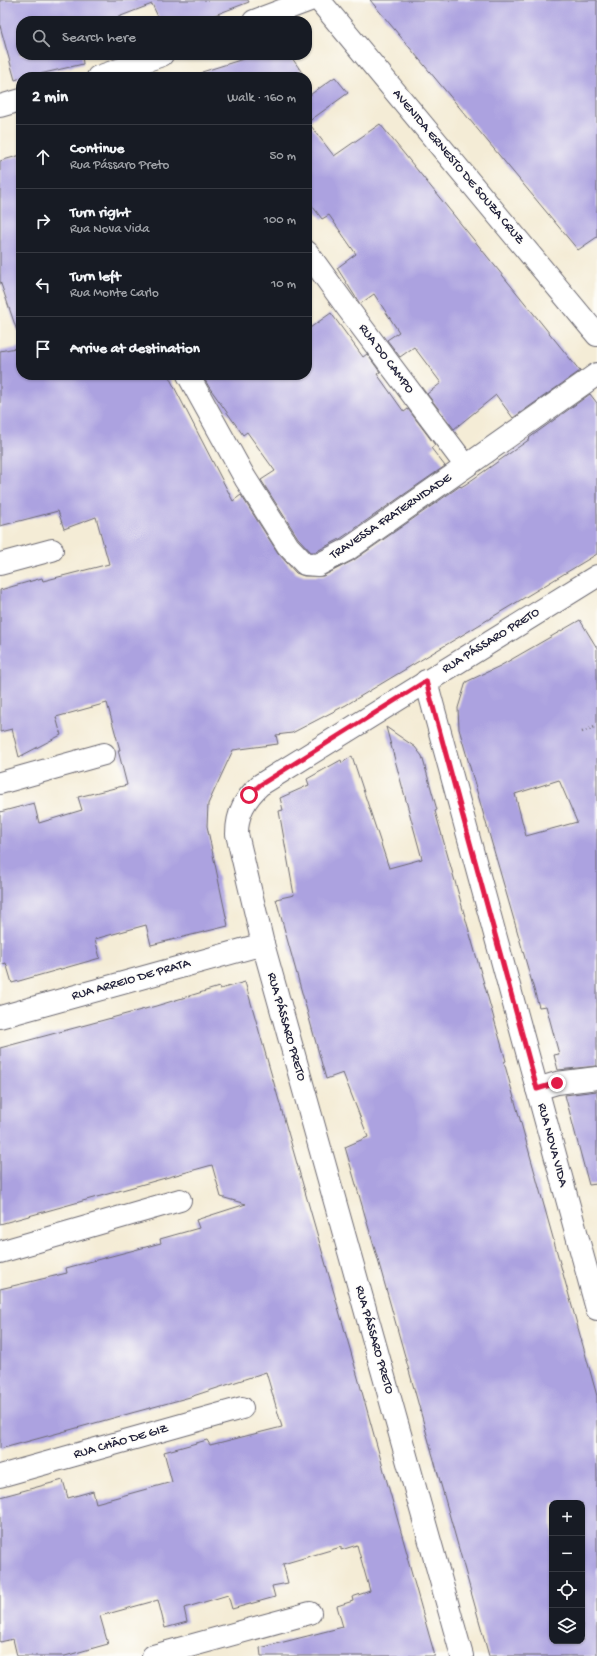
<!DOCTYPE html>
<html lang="en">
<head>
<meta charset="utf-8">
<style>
  :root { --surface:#171b24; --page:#242831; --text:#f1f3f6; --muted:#9ea1a6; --line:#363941 }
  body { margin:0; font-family:"Gochi Hand",sans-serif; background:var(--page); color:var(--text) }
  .controls { position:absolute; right:12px; bottom:12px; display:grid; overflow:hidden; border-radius:8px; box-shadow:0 1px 3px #0004 }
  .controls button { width:36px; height:36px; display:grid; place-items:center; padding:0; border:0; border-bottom:1px solid var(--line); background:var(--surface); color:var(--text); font:20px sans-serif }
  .stop { position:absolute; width:12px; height:12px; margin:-9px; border:3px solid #e11d48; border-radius:50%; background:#fff }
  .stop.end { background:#e11d48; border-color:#fff; box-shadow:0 1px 4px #0008 }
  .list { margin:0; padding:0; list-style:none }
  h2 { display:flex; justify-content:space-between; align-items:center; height:52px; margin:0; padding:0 16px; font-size:17px }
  h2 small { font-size:13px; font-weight:400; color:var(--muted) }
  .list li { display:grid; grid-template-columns:26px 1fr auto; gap:12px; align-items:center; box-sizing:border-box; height:64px; padding:0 16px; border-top:1px solid var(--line) }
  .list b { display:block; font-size:15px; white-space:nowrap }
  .list p { margin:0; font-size:13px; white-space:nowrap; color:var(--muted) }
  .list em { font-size:13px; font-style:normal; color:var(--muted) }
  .icon { flex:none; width:22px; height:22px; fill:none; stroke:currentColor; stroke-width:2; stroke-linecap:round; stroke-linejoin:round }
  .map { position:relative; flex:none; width:597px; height:1656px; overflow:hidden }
  .search { position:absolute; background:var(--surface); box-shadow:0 1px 3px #0004; left:16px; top:16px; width:296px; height:44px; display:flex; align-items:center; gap:10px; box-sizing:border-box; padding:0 14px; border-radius:16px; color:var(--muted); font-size:15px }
  .panel { position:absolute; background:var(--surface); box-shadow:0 1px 3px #0004; left:16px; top:72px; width:296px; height:308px; border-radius:16px }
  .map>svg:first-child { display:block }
  .building { fill:#aca2e0; fill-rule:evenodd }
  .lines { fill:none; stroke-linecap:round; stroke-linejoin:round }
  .minor-casing { stroke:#6c6971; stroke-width:24 }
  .path { stroke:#6c6971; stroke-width:2.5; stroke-dasharray:1 3; stroke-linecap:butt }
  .minor { stroke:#fff; stroke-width:22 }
  .route { stroke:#e11d48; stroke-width:5 }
  .labels { text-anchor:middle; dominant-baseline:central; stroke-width:3; stroke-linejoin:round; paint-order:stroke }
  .street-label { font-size:13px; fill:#22223b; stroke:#fdfcf7 }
</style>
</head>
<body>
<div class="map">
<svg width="597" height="1656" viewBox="0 0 597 1656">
  <rect width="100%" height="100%" fill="#fdfcf7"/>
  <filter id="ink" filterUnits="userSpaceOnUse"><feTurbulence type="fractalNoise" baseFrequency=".025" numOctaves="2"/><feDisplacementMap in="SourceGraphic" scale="8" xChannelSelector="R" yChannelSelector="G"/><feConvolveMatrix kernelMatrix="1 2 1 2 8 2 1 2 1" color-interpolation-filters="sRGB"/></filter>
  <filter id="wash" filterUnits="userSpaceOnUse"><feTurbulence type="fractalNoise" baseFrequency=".012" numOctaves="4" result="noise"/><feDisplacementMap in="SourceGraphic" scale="16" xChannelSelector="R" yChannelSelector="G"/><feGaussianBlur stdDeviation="0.9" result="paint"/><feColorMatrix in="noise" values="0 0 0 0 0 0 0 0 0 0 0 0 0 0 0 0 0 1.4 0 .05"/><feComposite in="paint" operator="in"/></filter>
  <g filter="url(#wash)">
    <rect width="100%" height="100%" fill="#f4ecd6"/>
    <g id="blocks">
      <g class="building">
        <path d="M0,0H248L249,2L199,21H160L152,4L108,21H21L20,55H82L83,64L27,77H21V78L15,80L0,26Z"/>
        <path d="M370,0H597V237L578,250Z"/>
        <path d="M256,55H290L305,77H202V72Z"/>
        <path d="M335,77L348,93L308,122L334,156L380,124L580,371L513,418L496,395L454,429L427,394L441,383L414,347L400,357L387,340L399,332L374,294L360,304L337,268L356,254L329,215L322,219L307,199V97Z"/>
        <path d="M21,155V330L17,331L0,281V161Z"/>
        <path d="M331,313L363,357L367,354L380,372L377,374L404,412L408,409L435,445L431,448L445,466L340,539L315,552H311L298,538L261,480L275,471L247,432L243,435L209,387L202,375H307V330Z"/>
        <path d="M21,347V375H168L233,501L241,495L278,553L296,573L304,576H323L354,560L460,486L461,487L466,484L530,439L529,438L590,394L597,403V554L346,705L292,733L276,735L278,744L233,750L208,804L207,826L228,926L151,945L146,925L95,939L100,958L12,983L6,963L0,965V812L34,803L39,823L82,810L78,797L127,785L118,750H120L107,703L56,717L61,735L19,757L12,729L0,732V590L42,578L43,581L109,564L96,517L64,529L58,511L0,526V351Z"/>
        <path d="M580,620L597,648V1066L558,1070L554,1055L559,1054L546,1006L539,1007L459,729L458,708L466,682L500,666ZM559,780L577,822L526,836L515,794Z"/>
        <path d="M386,727L415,747L422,756L437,810L435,811L506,1061L504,1062L597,1396V1656H489L378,1260L345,1147L368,1137L343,1073L326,1079L276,899L294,895L279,811L283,810L280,798L309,785L307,779L341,760L342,763L352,756L389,868L422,859ZM552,1503H582V1641H552Z"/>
        <path d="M245,982L350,1349L408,1557H407L435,1656H261L260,1648L343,1627L337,1606L353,1601L352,1597L370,1591L357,1545L341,1550V1547L283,1564L288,1583L272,1586L275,1597L232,1609L228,1595L184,1608L187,1622L165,1628L158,1600L100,1616L108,1644L65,1656H17L13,1639L0,1642V1497L63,1480L68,1498L93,1491L96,1503L172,1482L164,1452L207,1440L210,1445L282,1427L266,1372L190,1397L0,1449V1289L67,1273L66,1268L161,1243L160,1239L199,1228L196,1220L246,1204L221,1197L212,1165L0,1224V1048L156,1006L219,987L220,989Z"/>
        <path d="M597,1091V1184L589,1185L565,1095Z"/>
      </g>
    </g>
  </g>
  <g filter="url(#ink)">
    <use href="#blocks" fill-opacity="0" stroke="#6c6971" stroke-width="1"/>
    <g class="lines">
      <g class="minor-casing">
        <g id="minor">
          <path d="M319,0L597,335"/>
          <path d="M254,21L310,0"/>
          <path d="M98,77L162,55"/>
          <path d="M0,106L21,100"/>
          <path d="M307,252L346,306L466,466"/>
          <path d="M188,375L245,478L288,546L305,564L318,565L347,550L597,374"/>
          <path d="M0,564L52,550"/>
          <path d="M426,681L597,1309"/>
          <path d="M0,783L104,754"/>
          <path d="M0,1017L263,944"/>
          <path d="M537,1089L557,1083L597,1078"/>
          <path d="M0,1252L180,1200"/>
          <path d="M0,1476L242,1408"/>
          <path d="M153,1656L310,1613"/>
          <path d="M462,1656L263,944L237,834C237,813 245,799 260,785L597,576"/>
        </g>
      </g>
      <path class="path" d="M582,732L597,726"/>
      <use href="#minor" class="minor"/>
    </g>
  </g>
  <g class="lines" filter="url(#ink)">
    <path class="route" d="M249,795L260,785L426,681L537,1089L557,1083"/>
  </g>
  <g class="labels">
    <g class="street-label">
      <text transform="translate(458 167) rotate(50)">AVENIDA ERNESTO DE SOUZA CRUZ</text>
      <text transform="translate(386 359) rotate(53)">RUA DO CAMPO</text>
      <text transform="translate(391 517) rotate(-34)">TRAVESSA FRATERNIDADE</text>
      <text transform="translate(491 641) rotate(-32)">RUA PÁSSARO PRETO</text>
      <text transform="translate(131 980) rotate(-16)">RUA ARREIO DE PRATA</text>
      <text transform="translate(286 1027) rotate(74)">RUA PÁSSARO PRETO</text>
      <text transform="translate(552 1145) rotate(75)">RUA NOVA VIDA</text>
      <text transform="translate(374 1340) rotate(74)">RUA PÁSSARO PRETO</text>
      <text transform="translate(121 1442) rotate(-16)">RUA CHÃO DE GIZ</text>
    </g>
  </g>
</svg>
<div class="controls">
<button>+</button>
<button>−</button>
<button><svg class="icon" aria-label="locate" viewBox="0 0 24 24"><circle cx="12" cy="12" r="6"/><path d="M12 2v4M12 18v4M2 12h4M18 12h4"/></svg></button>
<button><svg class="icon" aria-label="layers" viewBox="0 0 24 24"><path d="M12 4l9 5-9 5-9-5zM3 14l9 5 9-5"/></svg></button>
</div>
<div class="stop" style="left:249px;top:795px"></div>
<div class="stop end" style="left:557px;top:1083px"></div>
<div class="search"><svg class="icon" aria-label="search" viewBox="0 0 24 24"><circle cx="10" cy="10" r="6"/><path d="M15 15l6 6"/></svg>Search here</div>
<section class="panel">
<h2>2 min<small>Walk · 160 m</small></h2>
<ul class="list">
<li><svg class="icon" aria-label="ahead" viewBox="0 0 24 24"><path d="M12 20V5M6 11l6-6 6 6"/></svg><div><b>Continue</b><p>Rua Pássaro Preto</p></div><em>50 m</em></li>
<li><svg class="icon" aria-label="right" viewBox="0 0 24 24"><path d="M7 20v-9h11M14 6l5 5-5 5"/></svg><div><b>Turn right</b><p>Rua Nova Vida</p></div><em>100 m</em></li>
<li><svg class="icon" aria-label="left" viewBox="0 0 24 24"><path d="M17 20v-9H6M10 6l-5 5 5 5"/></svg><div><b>Turn left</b><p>Rua Monte Carlo</p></div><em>10 m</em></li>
<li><svg class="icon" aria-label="arrive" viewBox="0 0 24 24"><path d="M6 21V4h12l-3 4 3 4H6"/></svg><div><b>Arrive at destination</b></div></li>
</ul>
</section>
</div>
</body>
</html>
